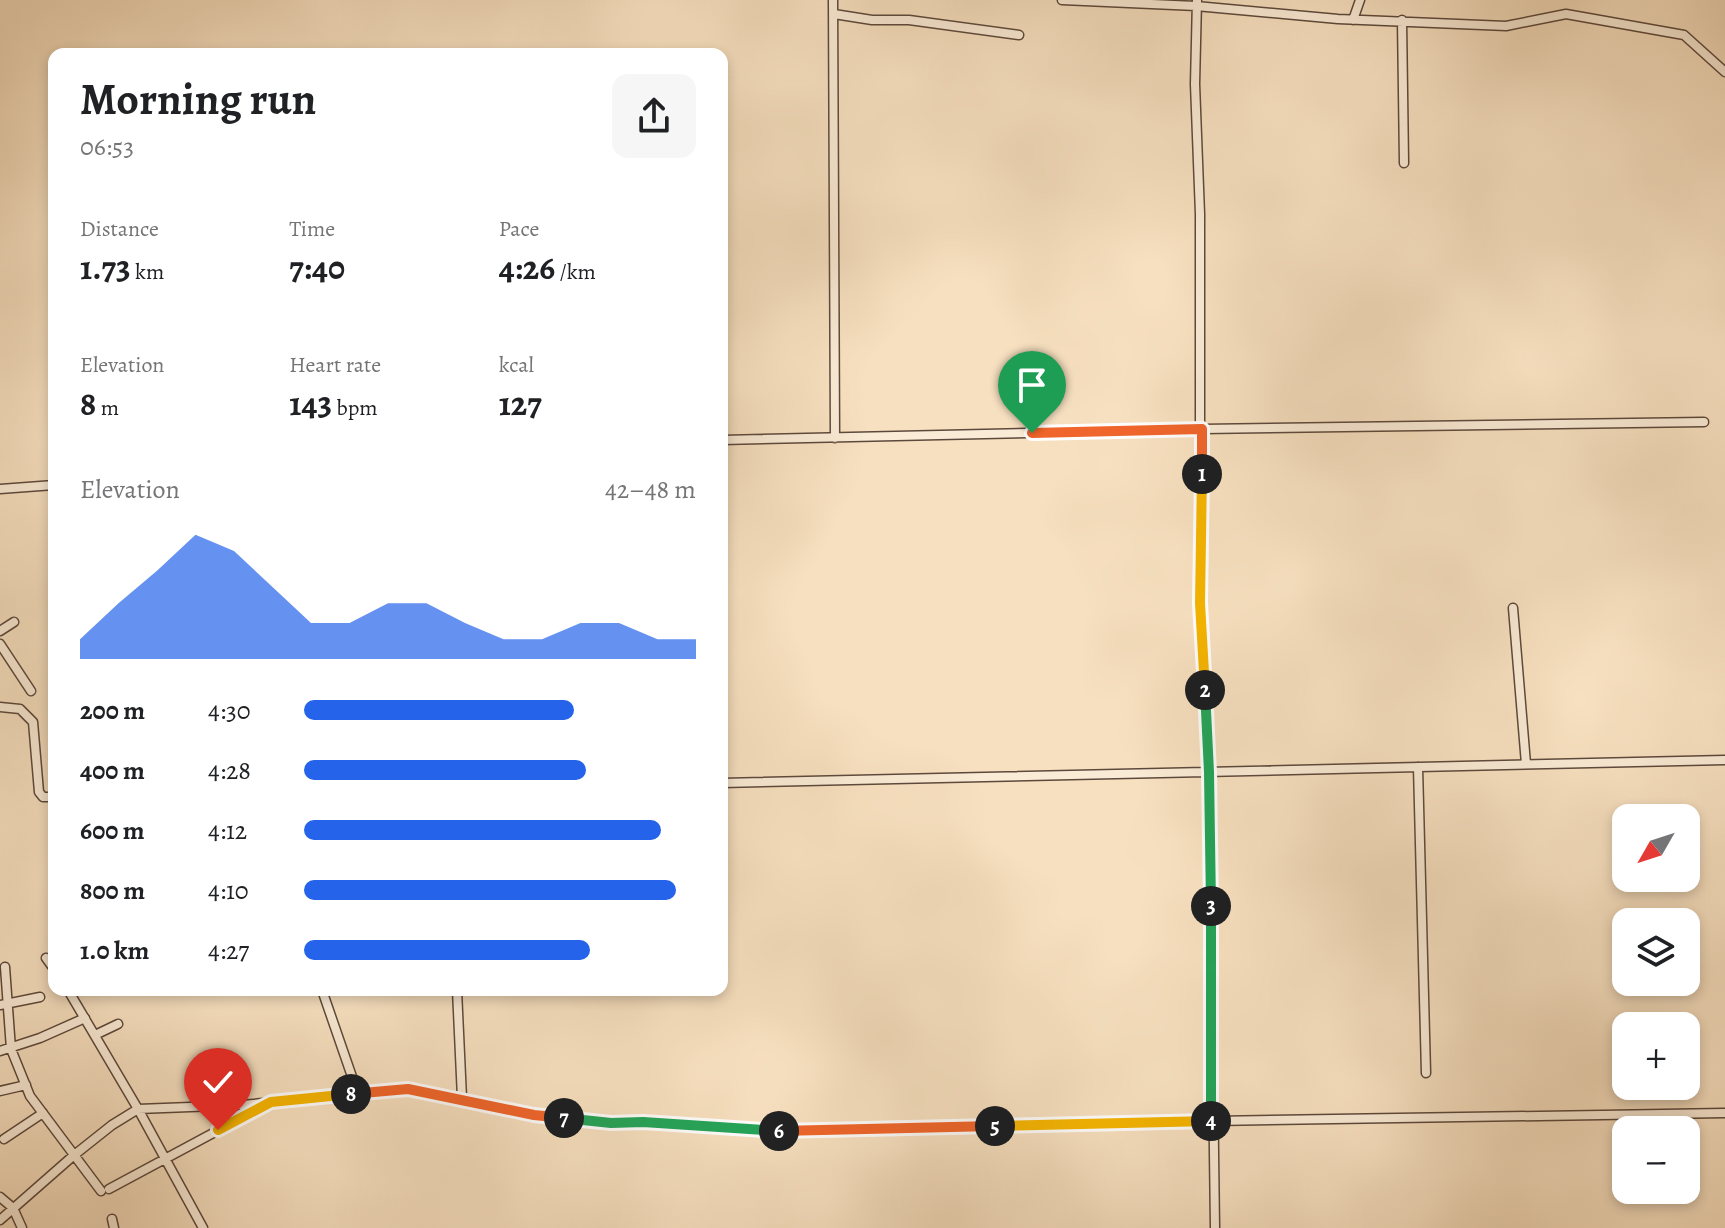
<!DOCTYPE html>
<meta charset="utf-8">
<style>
body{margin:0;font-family:Alegreya,serif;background:#f6f6f6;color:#202124;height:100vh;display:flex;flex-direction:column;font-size:30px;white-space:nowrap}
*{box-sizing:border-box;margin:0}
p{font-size:26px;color:#757577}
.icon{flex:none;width:44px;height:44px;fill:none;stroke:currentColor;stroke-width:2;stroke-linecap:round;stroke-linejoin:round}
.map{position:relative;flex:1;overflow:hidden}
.panel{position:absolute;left:48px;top:48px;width:680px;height:948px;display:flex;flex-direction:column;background:#fff;border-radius:16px;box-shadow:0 4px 12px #0003}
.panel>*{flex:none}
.needle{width:52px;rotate:231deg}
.buttons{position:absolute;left:1612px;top:804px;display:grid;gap:16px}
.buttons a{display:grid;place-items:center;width:88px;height:88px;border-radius:16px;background:#fff;box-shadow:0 4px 12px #0003;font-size:40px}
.pin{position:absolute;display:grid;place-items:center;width:68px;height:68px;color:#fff;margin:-82px -34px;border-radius:50% 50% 50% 0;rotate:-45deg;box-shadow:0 0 8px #0007}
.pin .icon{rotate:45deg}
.km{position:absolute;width:40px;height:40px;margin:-20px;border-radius:50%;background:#222;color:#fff;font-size:22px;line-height:40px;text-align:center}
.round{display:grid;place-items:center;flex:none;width:84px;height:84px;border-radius:16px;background:#f6f6f6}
.overview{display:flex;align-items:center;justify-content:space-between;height:136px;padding:0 32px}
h1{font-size:44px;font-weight:700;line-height:60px}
.stats{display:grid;grid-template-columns:repeat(3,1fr);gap:12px;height:136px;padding:8px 32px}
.stats div{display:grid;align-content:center}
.stats b{font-size:34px;font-weight:700}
.stats small{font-size:22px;font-weight:400}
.stats p{font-size:22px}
.chart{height:224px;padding:16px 32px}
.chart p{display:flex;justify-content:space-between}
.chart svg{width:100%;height:144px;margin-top:8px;fill:#2563eb;opacity:.7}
ul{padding:0 32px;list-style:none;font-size:26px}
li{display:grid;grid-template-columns:128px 96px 1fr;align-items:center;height:60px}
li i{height:20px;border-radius:10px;background:#2563eb}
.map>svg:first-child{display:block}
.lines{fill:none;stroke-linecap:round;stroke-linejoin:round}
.minor-casing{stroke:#5d493c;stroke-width:11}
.minor{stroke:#faebd6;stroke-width:8}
.split-1-casing{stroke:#fff;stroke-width:16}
.split-2-casing{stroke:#fff;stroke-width:16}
.split-3-casing{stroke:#fff;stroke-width:16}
.split-4-casing{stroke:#fff;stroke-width:16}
.split-5-casing{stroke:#fff;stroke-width:16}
.split-6-casing{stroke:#fff;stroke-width:16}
.split-7-casing{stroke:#fff;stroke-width:16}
.split-8-casing{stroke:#fff;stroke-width:16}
.split-9-casing{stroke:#fff;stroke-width:16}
.split-1{stroke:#f0652b;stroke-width:10}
.split-2{stroke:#f5b400;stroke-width:10}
.split-3{stroke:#22a559;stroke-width:10}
.split-4{stroke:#22a559;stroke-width:10}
.split-5{stroke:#f5b400;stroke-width:10}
.split-6{stroke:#f0652b;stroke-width:10}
.split-7{stroke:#22a559;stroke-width:10}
.split-8{stroke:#f0652b;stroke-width:10}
.split-9{stroke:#f5b400;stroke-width:10}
</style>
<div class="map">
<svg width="1725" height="1228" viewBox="0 0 1725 1228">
<rect width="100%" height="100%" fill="#f7e0c0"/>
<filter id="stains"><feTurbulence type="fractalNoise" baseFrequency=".0025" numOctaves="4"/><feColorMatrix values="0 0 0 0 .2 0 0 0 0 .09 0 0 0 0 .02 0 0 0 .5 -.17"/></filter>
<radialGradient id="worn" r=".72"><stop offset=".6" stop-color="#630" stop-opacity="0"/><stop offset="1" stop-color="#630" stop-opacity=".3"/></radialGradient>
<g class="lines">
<defs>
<path id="minor" d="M833 0 835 438
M1062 0 1196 6 1338 19 1506 26 1566 14 1684 35 1725 72
M1197 0 1195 84 1200 214V603L1209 772 1215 1228
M834 14 872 20H909L1019 35
M1353 20 1360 0
M1402 20 1404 163
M722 440 1202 429 1704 422
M0 489 54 485
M1513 608 1526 764
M0 631 14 622
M0 644 31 691
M0 707 20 709 33 722 39 792 43 797H54
M1418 767 1426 1073
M722 783 1725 760
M46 958 54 969
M5 967 11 1049 30 1096 101 1191
M68 990 138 1109 203 1228
M322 990 358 1094
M457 990 462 1098
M0 1005 40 997
M95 1035 118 1024
M0 1051 40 1038 85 1018
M0 1091 26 1085
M4 1139 43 1113
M109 1189 267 1104
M0 1197 13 1208 22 1228
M112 1219 114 1228
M0 1220 73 1156 112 1125 138 1109 242 1105 408 1089 534 1115 611 1123 643 1122 757 1131 1213 1121 1725 1113"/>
</defs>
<use href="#minor" class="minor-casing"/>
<use href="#minor" class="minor"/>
</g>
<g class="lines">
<defs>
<path id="split-1" d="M1032 433 1202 429V474"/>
<path id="split-2" d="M1202 474 1200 603 1205 690"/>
<path id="split-3" d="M1205 690 1209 772 1211 906"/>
<path id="split-4" d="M1211 906V1121"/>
<path id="split-5" d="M995 1126 1211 1121"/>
<path id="split-6" d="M779 1131 995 1126"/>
<path id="split-7" d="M564 1118 611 1123 643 1122 779 1131"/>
<path id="split-8" d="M351 1094 408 1089 534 1115 564 1118"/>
<path id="split-9" d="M218 1130 271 1102 351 1094"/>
</defs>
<use href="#split-1" class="split-1-casing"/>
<use href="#split-2" class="split-2-casing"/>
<use href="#split-3" class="split-3-casing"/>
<use href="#split-4" class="split-4-casing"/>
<use href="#split-5" class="split-5-casing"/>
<use href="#split-6" class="split-6-casing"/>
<use href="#split-7" class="split-7-casing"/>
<use href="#split-8" class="split-8-casing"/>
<use href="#split-9" class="split-9-casing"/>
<use href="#split-1" class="split-1"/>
<use href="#split-2" class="split-2"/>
<use href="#split-3" class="split-3"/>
<use href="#split-4" class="split-4"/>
<use href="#split-5" class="split-5"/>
<use href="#split-6" class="split-6"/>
<use href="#split-7" class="split-7"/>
<use href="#split-8" class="split-8"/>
<use href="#split-9" class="split-9"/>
</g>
<rect width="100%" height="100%" filter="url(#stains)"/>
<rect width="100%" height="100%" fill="url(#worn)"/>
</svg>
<div class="buttons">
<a><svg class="needle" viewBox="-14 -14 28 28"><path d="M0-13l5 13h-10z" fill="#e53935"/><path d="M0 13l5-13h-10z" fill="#757577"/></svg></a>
<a><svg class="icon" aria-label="layers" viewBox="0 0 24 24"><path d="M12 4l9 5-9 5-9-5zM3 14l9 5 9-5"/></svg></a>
<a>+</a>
<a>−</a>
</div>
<div class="pin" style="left:1032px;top:433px;background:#1e9e55"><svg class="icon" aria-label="arrive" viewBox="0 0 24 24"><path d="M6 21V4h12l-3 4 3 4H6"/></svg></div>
<div class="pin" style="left:218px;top:1130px;background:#d93025"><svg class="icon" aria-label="check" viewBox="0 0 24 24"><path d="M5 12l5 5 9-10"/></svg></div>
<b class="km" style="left:1202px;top:474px">1</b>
<b class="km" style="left:1205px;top:690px">2</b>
<b class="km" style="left:1211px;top:906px">3</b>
<b class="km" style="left:1211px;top:1121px">4</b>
<b class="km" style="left:995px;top:1126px">5</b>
<b class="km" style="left:779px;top:1131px">6</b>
<b class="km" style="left:564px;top:1118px">7</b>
<b class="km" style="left:351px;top:1094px">8</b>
<section class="panel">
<div class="overview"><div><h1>Morning run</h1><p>06:53</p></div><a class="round"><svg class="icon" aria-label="share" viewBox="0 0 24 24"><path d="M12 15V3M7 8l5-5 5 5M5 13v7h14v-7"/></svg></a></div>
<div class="stats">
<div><p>Distance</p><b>1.73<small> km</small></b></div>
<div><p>Time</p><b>7:40</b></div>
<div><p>Pace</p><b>4:26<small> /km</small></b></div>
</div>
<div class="stats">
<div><p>Elevation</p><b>8<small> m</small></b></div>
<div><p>Heart rate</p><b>143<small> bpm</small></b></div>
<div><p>kcal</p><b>127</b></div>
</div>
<div class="chart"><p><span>Elevation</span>42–48 m</p>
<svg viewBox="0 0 160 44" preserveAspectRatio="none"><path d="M0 44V38L10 27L20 17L30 6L40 11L50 22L60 33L70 33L80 27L90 27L100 33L110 38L120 38L130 33L140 33L150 38L160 38V44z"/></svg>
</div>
<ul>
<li><b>200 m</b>4:30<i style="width:69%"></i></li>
<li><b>400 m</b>4:28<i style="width:72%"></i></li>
<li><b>600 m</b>4:12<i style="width:91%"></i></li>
<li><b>800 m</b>4:10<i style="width:95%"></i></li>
<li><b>1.0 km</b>4:27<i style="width:73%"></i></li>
</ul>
</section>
</div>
